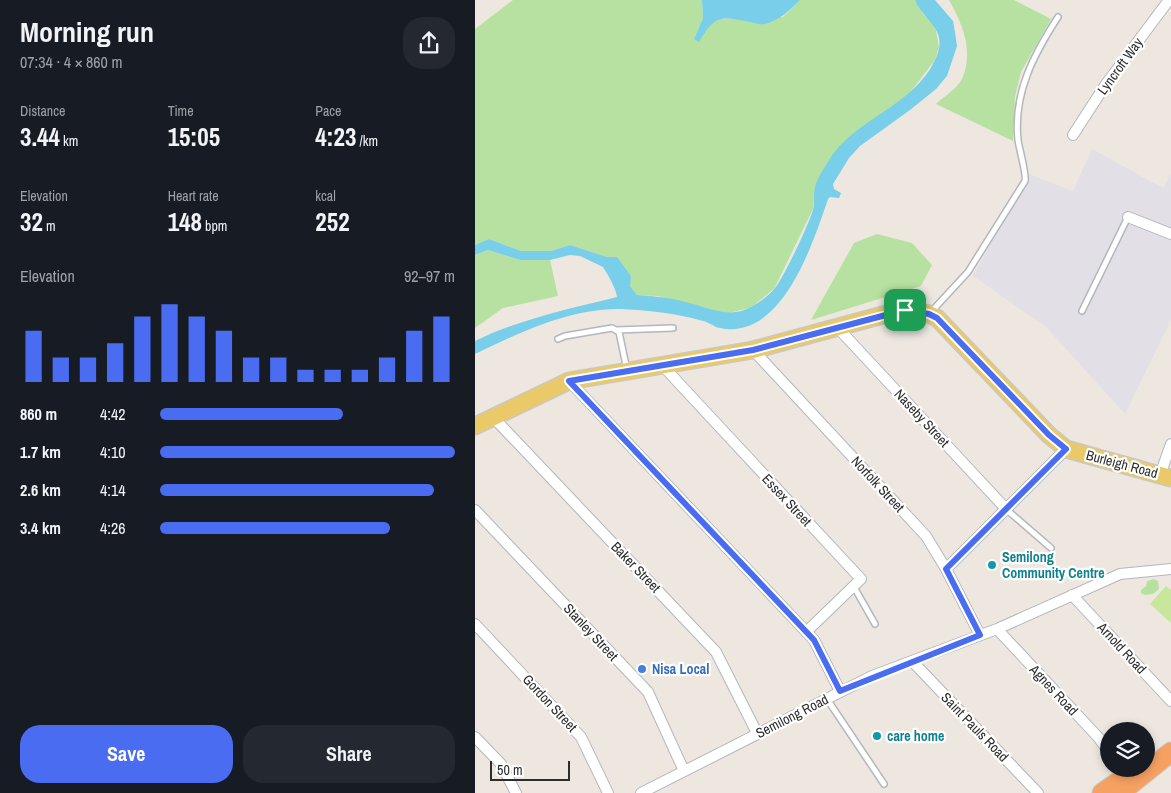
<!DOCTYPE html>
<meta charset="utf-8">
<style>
body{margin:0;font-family:"Archivo Narrow",sans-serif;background:#242831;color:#f1f3f6;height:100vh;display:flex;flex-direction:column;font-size:19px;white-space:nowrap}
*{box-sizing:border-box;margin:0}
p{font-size:16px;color:#9ea1a6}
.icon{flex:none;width:28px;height:28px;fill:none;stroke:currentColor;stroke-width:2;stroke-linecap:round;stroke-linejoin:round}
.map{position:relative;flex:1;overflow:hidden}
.panel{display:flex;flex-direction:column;background:#171b24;width:475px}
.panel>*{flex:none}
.fabs{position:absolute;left:625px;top:722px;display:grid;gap:10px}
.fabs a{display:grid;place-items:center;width:55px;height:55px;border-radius:50%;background:#171b24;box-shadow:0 2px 8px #0003;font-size:25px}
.scale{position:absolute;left:15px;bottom:12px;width:80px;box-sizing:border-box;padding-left:5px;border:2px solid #2d2d2d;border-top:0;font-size:14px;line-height:18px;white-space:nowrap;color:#2d2d2d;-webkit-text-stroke:4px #fff;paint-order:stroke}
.pin{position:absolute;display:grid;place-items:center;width:42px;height:42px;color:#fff;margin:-21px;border-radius:10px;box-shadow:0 2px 8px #0006}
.round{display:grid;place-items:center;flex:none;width:52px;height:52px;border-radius:20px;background:#242831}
.headline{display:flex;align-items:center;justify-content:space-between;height:85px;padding:0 20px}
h1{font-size:28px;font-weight:800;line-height:38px}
.metrics{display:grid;grid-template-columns:repeat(3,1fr);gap:8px;height:85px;padding:5px 20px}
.metrics div{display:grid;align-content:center}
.metrics b{font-size:25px;font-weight:800}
.metrics small{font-size:14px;font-weight:400}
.metrics p{font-size:14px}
.chart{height:140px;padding:10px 20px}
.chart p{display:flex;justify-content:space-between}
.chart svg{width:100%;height:90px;margin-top:5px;stroke:#496cf1;stroke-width:6}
.cta{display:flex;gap:10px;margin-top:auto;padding:10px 20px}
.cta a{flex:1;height:58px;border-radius:20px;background:#496cf1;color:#fff;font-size:20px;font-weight:800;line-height:58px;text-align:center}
.cta a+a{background:#242831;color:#f1f3f6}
ul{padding:0 20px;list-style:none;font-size:16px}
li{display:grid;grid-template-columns:80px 60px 1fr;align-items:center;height:38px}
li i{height:12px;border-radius:6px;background:#496cf1}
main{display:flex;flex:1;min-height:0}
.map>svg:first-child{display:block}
.industrial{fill:#e2e0e6}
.green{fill:#b7e1a0}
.pitch{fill:#c9e79c}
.water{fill:#79cee9}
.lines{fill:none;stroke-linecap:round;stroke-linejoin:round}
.lane-casing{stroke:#b3b6bf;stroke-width:8}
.street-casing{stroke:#b3b6bf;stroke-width:12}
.primary-casing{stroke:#c8c8c8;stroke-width:19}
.highway-casing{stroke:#c8c8c8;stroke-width:21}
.lane{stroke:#fff;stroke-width:5}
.street{stroke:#fff;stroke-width:10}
.primary{stroke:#eac968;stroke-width:16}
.highway{stroke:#f6a062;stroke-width:19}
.route-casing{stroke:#fff;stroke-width:10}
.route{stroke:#496cf1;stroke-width:6}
.culture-dot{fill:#0f9aa8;stroke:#fff;stroke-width:2}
.shop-dot{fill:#3f7fe0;stroke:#fff;stroke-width:2}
.labels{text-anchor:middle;stroke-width:4.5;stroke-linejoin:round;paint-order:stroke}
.street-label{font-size:14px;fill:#2d2d2d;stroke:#fff}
.culture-label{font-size:14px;font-weight:bold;fill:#0d838f;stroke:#fff;text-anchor:start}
.shop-label{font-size:14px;font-weight:bold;fill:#366cbe;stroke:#fff;text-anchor:start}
</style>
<main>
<section class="panel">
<div class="headline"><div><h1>Morning run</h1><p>07:34 · 4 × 860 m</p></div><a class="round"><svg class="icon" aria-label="share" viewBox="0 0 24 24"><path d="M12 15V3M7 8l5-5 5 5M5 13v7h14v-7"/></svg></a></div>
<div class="metrics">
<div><p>Distance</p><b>3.44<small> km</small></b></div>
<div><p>Time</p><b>15:05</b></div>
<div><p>Pace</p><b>4:23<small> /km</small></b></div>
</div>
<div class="metrics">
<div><p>Elevation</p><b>32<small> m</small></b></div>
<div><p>Heart rate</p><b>148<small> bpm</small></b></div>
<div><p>kcal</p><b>252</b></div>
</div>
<div class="chart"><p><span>Elevation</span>92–97 m</p>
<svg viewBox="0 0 160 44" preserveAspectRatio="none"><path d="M5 44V19M15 44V32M25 44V32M35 44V25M45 44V12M55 44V6M65 44V12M75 44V19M85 44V32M95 44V32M105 44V38M115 44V38M125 44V38M135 44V32M145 44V19M155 44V12"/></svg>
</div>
<ul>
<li><b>860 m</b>4:42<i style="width:62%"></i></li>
<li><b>1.7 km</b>4:10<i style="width:100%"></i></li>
<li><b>2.6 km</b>4:14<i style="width:93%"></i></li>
<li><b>3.4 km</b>4:26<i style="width:78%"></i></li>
</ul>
<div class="cta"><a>Save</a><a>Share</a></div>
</section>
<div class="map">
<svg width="696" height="793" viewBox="0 0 696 793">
<rect width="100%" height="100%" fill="#ede7e0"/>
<path class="industrial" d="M617 149 688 188 696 174V320L650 414 571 327 498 276 554 174 598 191Z"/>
<path class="green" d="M38 0H227L228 18 219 39 242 19 308 17 325 0H440L448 14 460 25 464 47 460 60 434 94 414 110 340 186 338 209 299 289 275 308 254 313 243 312 183 296 162 295 155 286 142 257H132L95 245 76 251H46L14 239 0 245V29Z
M474 0H539L576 19 546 72 540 97 538 141 461 104C468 97 483 88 487 79 499 51 488 25 474 0Z
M402 234 437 243 457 265 446 286 336 320 379 243Z
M13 250 45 260H75L83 296 28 308 0 328V255Z
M679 579 683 581 684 589 678 594 670 595 666 593V590L671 586 672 581Z"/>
<path class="pitch" d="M691 586 696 590V623L675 604Z"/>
<path class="water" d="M227 0H325C314 11 305 20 290 24 285 25 279 23 275 22 245 16 240 15 224 42L219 39 228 18Z
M440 0H460L478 21 480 32 482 46 472 76 461 89 435 110 385 146 374 158 358 184 359 189 366 193 364 198 355 197 353 199C338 243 307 341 245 328 239 327 234 322 228 321 201 313 172 310 145 309 95 308 44 333 0 354V341C45 319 94 309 142 297 141 288 133 275 128 267L105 256 95 255 75 260H45L13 250 0 255V245L14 239 46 251H76L95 245 132 257H142L156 276 155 286 162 295C180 296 197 298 214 303 235 308 255 319 276 307 283 303 295 295 300 288 310 275 333 226 338 210 340 203 338 194 340 187 342 179 349 168 354 160 380 118 438 107 460 60 475 29 449 22 440 0Z"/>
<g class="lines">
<defs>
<path id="lane" d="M607 311 653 217
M456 312 493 272 550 181C552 176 544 148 543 140 538 93 559 54 583 17
M141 330 198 328
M83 339 90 336 137 328 144 332 152 370
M532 510 576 548
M379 587 400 624
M352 699 409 784"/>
<path id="street" d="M598 135 631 84 694 0
M653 217 696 234
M362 327 532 510
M278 350 451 536 471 569 505 635
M187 365 386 579 331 632
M94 381 339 640 365 691
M18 417 241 652 282 733
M685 475 696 444
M0 510 173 692 209 771
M471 569 591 449
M597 595 696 701
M0 624 106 737 133 793
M522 629 623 737 634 752
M437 661 563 793
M0 737 26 764 41 793
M166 793 397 676 522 629 645 574 696 569"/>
<path id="primary" d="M0 426 94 381 278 350 430 309 454 314 462 318 574 435 591 449 696 478"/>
<path id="highway" d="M627 793 653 775
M645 793 696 752"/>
</defs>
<use href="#lane" class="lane-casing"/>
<use href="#street" class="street-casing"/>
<use href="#primary" class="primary-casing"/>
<use href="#highway" class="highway-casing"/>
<use href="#lane" class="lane"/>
<use href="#street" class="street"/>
<use href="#primary" class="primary"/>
<use href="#highway" class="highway"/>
</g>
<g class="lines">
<defs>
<path id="route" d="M430 310 454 314 462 318 574 435 591 449 471 569 505 635 365 691 339 640 94 381 278 350Z"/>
</defs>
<use href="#route" class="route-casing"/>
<use href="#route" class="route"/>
</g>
<g class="culture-dot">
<circle cx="517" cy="565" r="5"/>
<circle cx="402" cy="736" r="5"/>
</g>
<circle class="shop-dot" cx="167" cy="669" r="5"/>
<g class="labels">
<g class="street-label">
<text transform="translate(645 66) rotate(-54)" y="5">Lyncroft Way</text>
<text transform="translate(447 418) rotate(47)" y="5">Naseby Street</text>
<text transform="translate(647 464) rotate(15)" y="5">Burleigh Road</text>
<text transform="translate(403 484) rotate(47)" y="5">Norfolk Street</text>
<text transform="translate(312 500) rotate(47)" y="5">Essex Street</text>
<text transform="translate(161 567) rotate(46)" y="5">Baker Street</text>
<text transform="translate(116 632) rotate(47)" y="5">Stanley Street</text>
<text transform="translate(647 648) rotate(47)" y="5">Arnold Road</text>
<text transform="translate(579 690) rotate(47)" y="5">Agnes Road</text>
<text transform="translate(75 703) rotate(47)" y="5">Gordon Street</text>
<text transform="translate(317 716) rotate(-27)" y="5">Semilong Road</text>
<text transform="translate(500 727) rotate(46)" y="5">Saint Pauls Road</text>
</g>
<g class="culture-label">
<text x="527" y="562">Semilong<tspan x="527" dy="16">Community Centre</tspan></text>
<text x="412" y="741">care home</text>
</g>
<g class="shop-label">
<text x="177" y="674">Nisa Local</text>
</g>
</g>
</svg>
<div class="fabs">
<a><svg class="icon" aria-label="layers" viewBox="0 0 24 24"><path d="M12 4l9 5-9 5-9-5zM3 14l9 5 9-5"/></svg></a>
</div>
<div class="scale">50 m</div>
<div class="pin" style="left:430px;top:310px;background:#1e9e55"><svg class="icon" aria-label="arrive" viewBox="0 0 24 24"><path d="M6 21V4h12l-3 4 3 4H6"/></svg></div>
</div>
</main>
